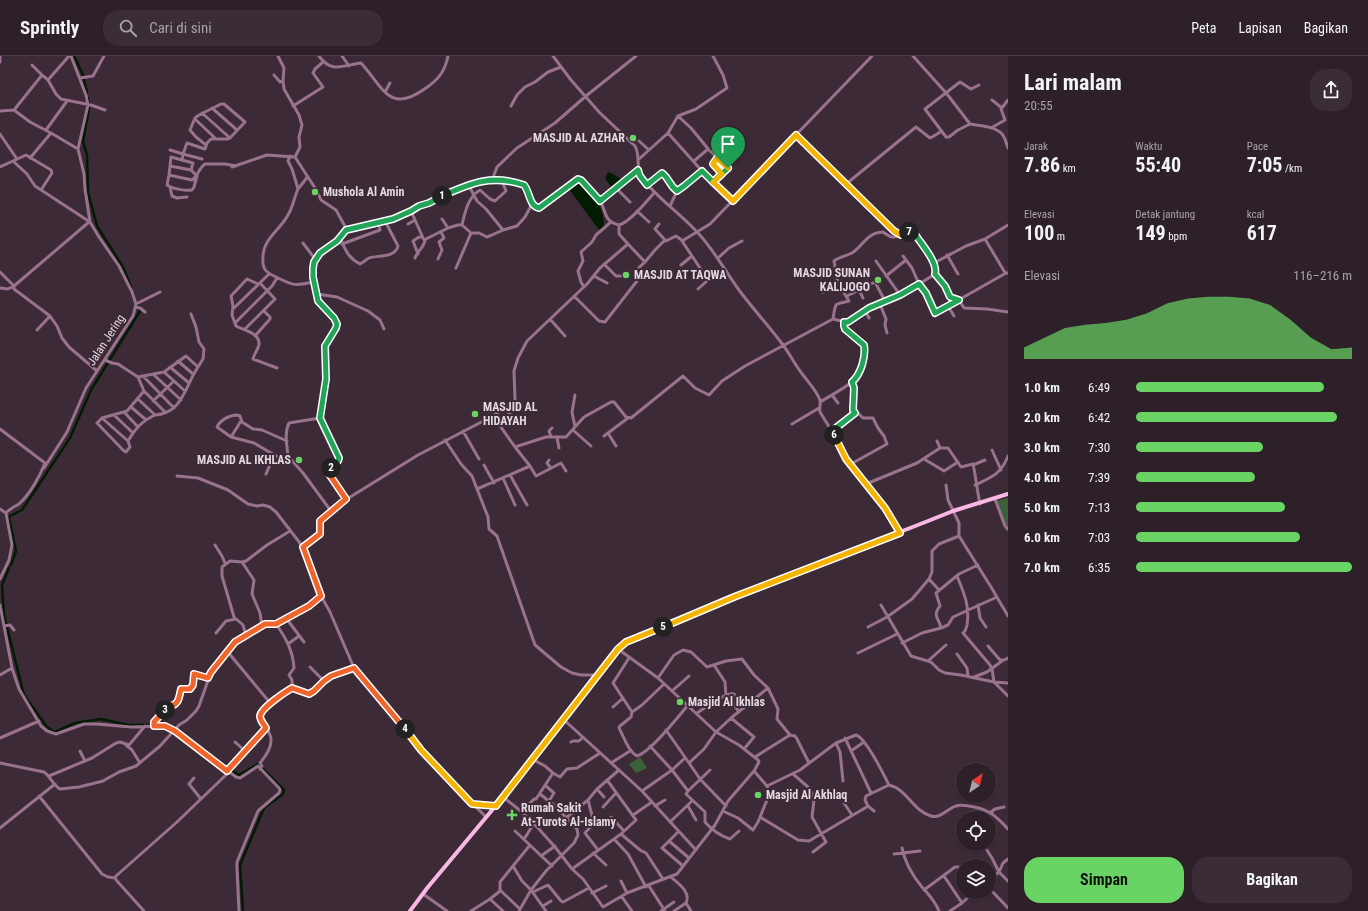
<!DOCTYPE html>
<html lang="id">
<meta charset="utf-8">
<style>
body{margin:0;font-family:"Roboto Condensed",sans-serif;background:#3a2d35;color:#f1f3f6;height:100vh;display:flex;flex-direction:column;font-size:15px;white-space:nowrap}
*{box-sizing:border-box;margin:0}
p{font-size:13px;color:#a7a3a8}
.icon{flex:none;width:22px;height:22px;fill:none;stroke:currentColor;stroke-width:2;stroke-linecap:round;stroke-linejoin:round}
.map{position:relative;flex:1;overflow:hidden}
.sheet{display:flex;flex-direction:column;background:#2e2029;width:360px}
.sheet>*{flex:none}
.needle{width:26px;rotate:35deg}
.fabs{position:absolute;left:956px;top:707px;display:grid;gap:8px}
.fabs a{display:grid;place-items:center;width:40px;height:40px;border-radius:50%;background:#2e2029;box-shadow:0 1px 3px #0004,0 0 0 1px #493e46;font-size:20px}
.pin{position:absolute;display:grid;place-items:center;width:34px;height:34px;color:#fff;margin:-41px -17px;border-radius:50% 50% 50% 0;rotate:-45deg;box-shadow:0 0 4px #0007}
.pin .icon{rotate:45deg}
.km{position:absolute;width:20px;height:20px;margin:-10px;border-radius:50%;background:#222;color:#fff;font-size:11px;line-height:20px;text-align:center}
.round{display:grid;place-items:center;flex:none;width:42px;height:42px;border-radius:16px;background:#3a2d35}
.headline{display:flex;align-items:center;justify-content:space-between;height:68px;padding:0 16px}
h1{font-size:22px;font-weight:700;line-height:30px}
.metrics{display:grid;grid-template-columns:repeat(3,1fr);gap:6px;height:68px;padding:4px 16px}
.metrics div{display:grid;align-content:center}
.metrics b{font-size:20px;font-weight:700}
.metrics small{font-size:11px;font-weight:400}
.metrics p{font-size:11px}
.chart{height:112px;padding:8px 16px}
.chart p{display:flex;justify-content:space-between}
.chart svg{width:100%;height:72px;margin-top:4px;fill:#69d464;opacity:.7}
.action{display:flex;gap:8px;margin-top:auto;padding:8px 16px}
.action a{flex:1;height:46px;border-radius:16px;background:#69d464;color:#111;font-size:16px;font-weight:700;line-height:46px;text-align:center}
.action a+a{background:#3a2d35;color:#f1f3f6}
ul{padding:0 16px;list-style:none;font-size:13px}
li{display:grid;grid-template-columns:64px 48px 1fr;align-items:center;height:30px}
li i{height:10px;border-radius:5px;background:#69d464}
header{display:flex;align-items:center;gap:24px;box-sizing:border-box;height:56px;padding:0 20px;background:#2e2029;border-bottom:1px solid #493e46}
header strong{font-size:19px}
nav{display:flex;gap:22px;margin-inline-start:auto;font-size:14px}
.search{width:280px;height:36px;background:#3a2d35;display:flex;align-items:center;gap:10px;box-sizing:border-box;padding:0 14px;border-radius:16px;color:#a7a3a8;font-size:15px}
main{display:flex;flex:1;min-height:0}
.map>svg:first-child{display:block}
.green{fill:#3b6139}
.water{fill:#011c01}
.lines{fill:none;stroke-linecap:round;stroke-linejoin:round}
.canal{stroke:#011c01;stroke-width:2.5}
.minor{stroke:#99728d;stroke-width:3}
.major{stroke:#f9b7e4;stroke-width:4}
.split-1-casing{stroke:#fff;stroke-width:8}
.split-2-casing{stroke:#fff;stroke-width:8}
.split-3-casing{stroke:#fff;stroke-width:8}
.split-4-casing{stroke:#fff;stroke-width:8}
.split-5-casing{stroke:#fff;stroke-width:8}
.split-6-casing{stroke:#fff;stroke-width:8}
.split-7-casing{stroke:#fff;stroke-width:8}
.split-8-casing{stroke:#fff;stroke-width:8}
.split-1{stroke:#22a559;stroke-width:5}
.split-2{stroke:#22a559;stroke-width:5}
.split-3{stroke:#f0652b;stroke-width:5}
.split-4{stroke:#f0652b;stroke-width:5}
.split-5{stroke:#f5b400;stroke-width:5}
.split-6{stroke:#f5b400;stroke-width:5}
.split-7{stroke:#22a559;stroke-width:5}
.split-8{stroke:#f5b400;stroke-width:5}
.poi-dot{fill:#69d464;stroke:#3d2a37;stroke-width:1.5}
.labels{text-anchor:middle;stroke-width:4;stroke-linejoin:round;paint-order:stroke}
.poi-label{font-size:12px;font-weight:bold;fill:#e4d8e0;stroke:#3d2a37;text-anchor:start}
.street-label{font-size:12px;fill:#e4d8e0;stroke:#3d2a37}
</style>
<header>
<strong>Sprintly</strong>
<div class="search"><svg class="icon" aria-label="search" viewBox="0 0 24 24"><circle cx="10" cy="10" r="6"/><path d="M15 15l6 6"/></svg>Cari di sini</div>
<nav><a>Peta</a><a>Lapisan</a><a>Bagikan</a></nav>
</header>
<main>
<div class="map">
<svg width="1008" height="855" viewBox="0 0 1008 855">
<rect width="100%" height="100%" fill="#3d2a37"/>
<path class="green" d="M1008 442V474L1006 475 996 445Z
M640 701 647 712 636 717 629 708Z"/>
<path class="water" d="M608 116 613 118 621 123 629 118H632L603 141 602 140 611 131 605 122Z
M581 125C594 141 604 149 604 171L599 174 569 133 576 126Z"/>
<g class="lines">
<path class="canal" d="M74 0 83 19 87 37
M88 42 89 52 83 86 87 99 88 136 97 170 123 211 131 231
M11 509 16 495 9 462 10 460 22 454 70 382 91 334 140 255 137 247
M9 512 2 529 4 559 24 639 47 671 55 676 75 667 101 663 129 669H167L178 675 209 699
M213 702 239 719 258 708 284 734 283 738 264 752 240 809 243 855"/>
<path class="minor" d="M278 0 284 12 283 25 284 33 299 59 302 69 299 81 300 91 295 101
M319 0C332 18 343 9 361 7 383 31 389 59 426 32 439 23 445 15 448 0
M342 0 349 10
M553 0 571 24 599 56 635 90C641 100 635 113 642 122 658 143 680 157 698 177 714 194 725 215 739 234 753 253 769 270 783 289 790 298 795 309 803 319 809 327 816 334 820 344 821 348 819 352 820 356L839 387 847 403 885 452 900 477
M913 0 947 38 970 68C980 70 994 70 1001 77 1005 80 1006 87 1008 92
M0 6V0
M32 9 42 19
M274 19 280 26 283 25
M80 22 93 20 104 0
M48 24 69 0
M385 36 390 27
M992 44 1002 52
M293 50 323 31 313 17 315 13 323 6
M511 50 517 39 525 31 535 26 548 16 561 11
M212 52 237 74
M0 55 14 54
M202 57 230 82
M678 60 691 72 709 94 728 112 713 126
M195 63 215 82
M970 68 958 74 949 81H946L925 53 960 26 971 33 979 29
M991 72 1005 64 1001 53 1008 44
M46 74 67 45
M668 77 702 115 733 145
M0 78 17 103
M796 79 896 177 901 179 910 176 913 177 934 207
M639 85 649 94
M78 93 51 77 30 66 14 54 42 19 48 24 56 38 61 43 91 49 105 54
M170 94 183 98 182 104
M290 100 288 105 292 113 298 133
M30 102 51 77
M717 102 713 108 722 118
M202 103 183 98 187 87 205 93 207 87 211 83H227L230 82 245 66 224 48H221L199 59 195 62 190 74 196 81 206 89
M639 103 668 77 678 60 696 53 727 32 723 19 713 0
M13 105 26 99 51 114 52 117 41 134
M694 105 708 93
M170 110 191 114 197 120 194 131 192 134C185 135 173 133 167 129L169 119 192 124C198 120 199 112 205 108H225L236 110
M0 111 13 105 27 118 35 130 90 166
M232 111 267 99 295 101 317 135 321 144 336 154 347 174
M169 119 171 101 193 107 191 114
M307 121C305 125 301 129 298 133 294 142 293 151 288 159 280 174 264 182 263 200 262 213 265 216 276 221 294 230 294 230 314 226
M492 124 497 111 517 92 555 67 586 40 636 0
M468 128 477 145 486 153 503 174
M846 128 916 71 930 82 932 81 942 75
M647 129 662 117C669 122 670 129 677 135L684 130 702 115
M170 131 172 140 177 142 187 141
M616 132 630 146
M600 145 638 113
M670 150 677 135
M411 155 424 184 448 172 458 169H462L471 177H479L487 181 492 179 503 174 517 170 525 161 532 148
M637 155 649 166
M442 163 448 172
M408 168 415 164
M659 168 655 173 666 185 676 180 683 185
M462 169C465 156 468 141 480 134L490 143 495 145 506 135 502 125
M340 182C345 193 348 202 360 208 364 206 365 204 369 202 378 199 395 202 398 190L385 165
M985 183 1004 215 1006 217H1008
M303 187 315 203
M342 188 380 174 378 166
M418 198 413 185 419 181H422
M947 199 958 218
M903 200 912 212 919 228 926 237 935 257 948 250
M415 202C417 195 424 192 425 184
M718 202 729 192 742 185
M438 203 442 194 439 186 444 182 441 176
M876 205 900 239
M645 206 655 194 665 184
M604 208 616 220H621
M681 209 692 200
M456 212 471 177
M0 216 14 230V233L50 260 57 270 62 282 69 291 97 315
M935 218 947 233 950 241 959 244 964 252 987 253 1008 256
M594 220 607 227
M886 220 906 204
M258 228 247 223 231 240 233 250 232 259 236 270C243 274 260 277 259 288 259 292 254 298 253 303L277 312
M584 231 581 226 578 215 583 205 581 196 592 186 596 179 611 166
M0 232 8 233 14 230 89 166
M698 233 708 224 682 185 710 168 872 0
M859 234 863 242
M823 236 838 227
M317 238 337 241 368 255 380 264 384 273
M574 240 599 265 605 266 637 225C635 214 637 213 645 206L628 188
M847 240 875 226 885 245
M136 248 160 236
M880 248 886 263 885 269 887 277
M136 251 140 252 145 256
M233 253 269 218
M865 254 869 262
M191 258 196 271 199 286 204 293 203 303 198 311
M954 260 948 250 1006 217
M550 263 565 280
M833 263C836 245 834 249 849 245L838 227 834 205C839 201 846 200 852 197 864 189 866 177 883 176 890 181 892 183 901 179
M235 267 272 230 277 222
M245 273 275 243 260 227
M37 274 50 260
M255 280 270 263V261L264 255
M105 304 112 307 118 308 138 321 164 316 186 300 198 311C185 330 183 357 155 359L138 343
M178 305 193 318
M170 311 189 327
M164 316 185 335
M153 318 181 344
M143 320 174 352
M144 335 165 356
M832 339 838 347
M153 345 174 325
M820 346C831 339 850 330 857 321 863 313 865 298 864 290L845 273 844 270 845 266
M131 351 145 363
M505 352 513 362
M124 356 138 371
M114 359 133 377
M493 360 515 391 546 381H566L584 361 611 346H614L626 361 631 362 683 320 695 332 709 339 722 325 745 310 833 263 845 266H848L869 252 908 235 935 218 936 213 934 207 966 190 985 183 1008 169
M102 362 97 367 123 394 126 396 130 391 128 385C135 373 142 365 155 359
M792 368 819 352
M575 371 572 356 575 339
M0 373 45 407C40 420 30 438 19 448 14 451 9 453 6 457L12 489 9 504 0 523
M573 374 591 390
M463 375 479 403
M832 375 855 357
M608 377 616 390
M604 380 628 362
M231 381 241 365
M551 381 549 375 552 372
M557 381 559 392
M445 384 461 408 472 420 488 461 489 473 497 480 535 589 561 611 572 617 581 619H597
M128 385 102 362 127 355 144 335 138 321
M287 385 262 374 253 373 242 366 240 360 237 359C230 359 220 364 217 371L231 381 254 387 283 404 288 400C287 389 284 377 289 367L320 362
M937 385 940 392
M992 394 1001 414
M288 400 303 417 331 455
M924 403 944 415 958 406
M549 404 547 407 551 412
M851 408 887 388 884 380 878 372 873 362H863L857 356 855 357 853 354 854 332 852 326
M484 409 494 427
M973 409 985 404
M530 410 536 420 561 407 566 415
M44 412 67 376 86 332 133 260 136 248 132 236 119 210 99 181 90 166 85 133 84 118 78 93 88 49 86 39 71 0
M266 418 274 399
M510 419 527 449
M177 420 198 422 228 434 248 448 257 450 263 449 270 451 276 456 303 491
M503 422 515 449
M866 428 917 407 940 392H948L961 411 973 408C976 421 977 434 980 448
M946 429 948 444 959 467V480L991 531 1008 560
M975 429C992 421 1001 418 1008 400
M477 433 530 410 515 391
M347 443 329 418V415L338 405 339 402 320 362 326 323 325 290 336 272 337 268 334 262 318 245 312 217 313 211 317 201 322 195 337 185 347 174 393 163 411 155 419 150 428 148 468 128 492 124 509 125 524 129C530 136 529 150 539 152L575 125 580 123C587 129 595 138 600 145 607 156 603 165 619 169
M995 443 1005 470 1008 473
M0 453 6 457
M215 489 222 500 225 507
M242 506 254 524 252 538 260 557 262 570
M957 520C964 537 970 550 967 569 966 573 966 575 963 577L990 609 992 613 994 626 1008 640
M929 523 939 534
M0 549 12 612 19 633 41 670 47 675 56 678 84 668H97L131 671 157 670H165L175 675 236 721 240 722 258 710 279 732 280 734 279 737 258 755 237 806V812L239 855
M881 549 911 600 931 606 939 614 945 617 961 619 994 626 1008 627
M978 549 980 562 986 571
M286 562 304 586
M276 568C286 582 293 595 294 612L289 619 292 624V632
M4 570 10 569 14 574
M868 571 887 561 912 543 929 523 932 516V495L939 488 959 480
M941 572 948 569 953 561 997 541
M216 577 226 565 236 563
M246 580 243 569 234 561 222 520V511L230 505 242 506 246 505 267 489 290 475
M902 587 922 577 941 572C939 562 932 560 940 550L936 537 959 518 978 509
M288 588 299 580
M988 590 1000 604H1004L1008 602
M618 593 658 622 716 676 739 689 758 704 759 706 754 715
M227 595 271 648
M858 597 897 578
M957 598 967 612 968 620
M629 602 613 627 632 656 631 661 620 670 619 672C624 681 628 695 637 700 650 697 679 660 688 649
M928 605 946 589
M714 609 725 626 726 640
M310 611 324 625
M0 619 12 612
M974 621 987 616 1002 605
M658 622 674 599 683 594 691 596 707 611 726 605 742 603 754 619 768 632 778 653 777 663 790 679
M672 635 689 620
M727 639 739 656
M613 651 623 642
M632 656 642 649 664 628
M697 657C705 652 725 636 734 638L744 652
M731 662 754 681 744 693
M563 663 642 735 696 794
M154 670V666L170 650 177 647 181 633H190L193 629 194 618 208 622
M666 674 689 707
M0 682 39 665
M845 682 871 737
M235 686 245 695
M571 686 573 685H579L583 681
M836 687 840 696 843 725
M126 689 132 694 140 707
M650 690 672 714 688 735 686 738 705 756V766C711 773 721 780 730 783L739 775
M80 695 85 705
M851 695 864 686
M755 701 790 679 795 680 797 683 809 707
M532 703 545 710 553 717
M0 707 44 716C50 720 53 729 60 733L79 731 103 725 119 716 136 710 160 690 179 669 187 664 196 655 199 650 211 616 235 586 265 568H276L309 550 321 540
M611 707 630 695
M260 713 262 710 260 707C266 700 274 689 270 679 268 672 258 665 261 657 265 649 282 639 290 633L294 632 309 638C316 636 318 630 324 625 332 618 344 615 354 612
M227 715 266 672
M793 718 808 731 812 737 814 744 812 761 826 786 813 796
M49 720 92 702 116 687 120 686 129 689 145 670
M194 722 189 728 201 743
M546 730 554 737 549 745
M597 733 604 741
M642 735 672 714 685 702
M688 735 710 714
M540 738 555 750 577 773 578 779 574 787 546 815 531 834 546 855
M39 740 102 818 108 821 115 822
M503 741 522 756 538 772 555 791 572 813 583 823 603 851 627 837 677 818 715 769 728 745 754 715 767 730 800 714 836 687 856 679C866 682 884 719 889 729 907 733 913 755 931 760 941 763 948 752 956 750 964 747 985 753 992 758 998 762 1003 768 1008 773
M588 744 594 767 585 777 598 794
M844 747 852 759
M472 748 496 750
M655 750 665 744
M688 750 696 764
M726 750 700 723 689 707 704 693 716 676 731 662 768 632
M868 750 874 755
M603 751 616 737
M723 755 738 762 753 774 758 766 769 739 767 730
M522 756 534 743H536L553 717 560 721 567 713 577 712 600 697
M990 757 995 753 1004 751
M633 759 652 746
M486 761 444 719 421 694 354 612 330 556 321 540 303 491 320 477V465L347 443 418 399 493 360 515 344 514 315 518 302 527 285 587 228 600 212 628 188 619 178V169C630 166 646 146 654 137
M611 761 624 775
M760 761 798 784 809 785 865 752 868 750 865 744 866 740 889 729
M566 762 588 744 597 733 619 714
M670 766 692 745
M0 772 55 728
M515 775 552 810
M678 776 662 792 683 810
M621 778 640 794 646 797 663 823
M524 783C528 778 530 773 534 767
M614 783 628 798 646 831
M669 785 689 802
M983 788 992 802 999 816 1008 825
M902 792C905 807 912 819 922 831 929 839 935 845 939 855
M593 797 606 809
M894 798 920 795
M541 800 555 790
M513 810 522 825 531 834 519 855
M572 813 621 778 636 764 607 724
M944 820 962 847
M671 821C679 828 691 836 686 847L691 855
M989 824 999 816 1003 807 1008 803
M621 825 627 837
M649 830 665 855
M989 832 1008 852
M500 834 520 853
M924 834 955 811H959L963 814
M533 836 548 829 561 845 563 846 589 832
M592 837 606 830
M423 838 447 855
M622 841 632 855
M490 843 503 855
M543 850 551 845
M144 855 117 825 115 822 116 820 177 766 229 716
M471 855 490 843 500 835V826L530 789
M661 855 674 846
M674 855 686 847
M950 855 962 847 974 836"/>
<path class="major" d="M410 855 428 831 503 741 618 593 624 588 734 541 928 465 953 455 1008 438"/>
</g>
<g class="lines">
<defs>
<path id="split-1" d="M442 140C471 127 492 118 524 129 530 136 529 150 539 152L578 123 581 124 600 145 638 114 640 120 647 129 662 117C669 122 669 129 677 135L684 130 702 115 713 126 728 112"/>
<path id="split-2" d="M331 412 338 405 339 402 320 362 326 323 325 290 336 272 337 268 334 262 318 245 313 221V212L314 206 320 197 337 185 346 174 393 163 411 155 419 150 429 147 442 140"/>
<path id="split-3" d="M165 654 170 650C179 649 179 641 181 633H190L193 629 194 618 208 622 211 616 235 586 265 568H276L309 550 321 540 303 491 320 478V465L346 443 329 418V414L331 412"/>
<path id="split-4" d="M165 654 154 666V670H165L175 675 227 715 266 672C264 668 260 665 260 660 261 652 285 636 292 632L309 638 314 635 324 625 331 620 354 612 405 673"/>
<path id="split-5" d="M405 673 421 694 472 748 496 750 618 593 626 586 663 571"/>
<path id="split-6" d="M663 571 734 541 900 477 885 452 846 403 834 379"/>
<path id="split-7" d="M834 379 832 375 855 357 853 354 854 332 852 326C861 318 866 301 864 289L845 273 844 270V266H848L869 252 900 239 919 228 926 237 935 257 959 244 950 241 945 230 935 218C938 206 921 188 915 178L911 176H909"/>
<path id="split-8" d="M728 112 717 102 713 108 722 118 713 126 733 145 796 79 894 175 901 179 909 176"/>
</defs>
<use href="#split-1" class="split-1-casing"/>
<use href="#split-2" class="split-2-casing"/>
<use href="#split-3" class="split-3-casing"/>
<use href="#split-4" class="split-4-casing"/>
<use href="#split-5" class="split-5-casing"/>
<use href="#split-6" class="split-6-casing"/>
<use href="#split-7" class="split-7-casing"/>
<use href="#split-8" class="split-8-casing"/>
<use href="#split-1" class="split-1"/>
<use href="#split-2" class="split-2"/>
<use href="#split-3" class="split-3"/>
<use href="#split-4" class="split-4"/>
<use href="#split-5" class="split-5"/>
<use href="#split-6" class="split-6"/>
<use href="#split-7" class="split-7"/>
<use href="#split-8" class="split-8"/>
</g>
<g class="poi-dot">
<circle cx="633" cy="82" r="4"/>
<circle cx="315" cy="136" r="4"/>
<circle cx="626" cy="219" r="4"/>
<circle cx="878" cy="224" r="4"/>
<circle cx="475" cy="358" r="4"/>
<circle cx="299" cy="404" r="4"/>
<circle cx="680" cy="646" r="4"/>
<circle cx="758" cy="739" r="4"/>
<path d="M510 753h4v4h4v4h-4v4h-4v-4h-4v-4h4z"/>
</g>
<g class="labels">
<g class="poi-label">
<text x="625" y="86" text-anchor="end">MASJID AL AZHAR</text>
<text x="323" y="140">Mushola Al Amin</text>
<text x="870" y="221" text-anchor="end">MASJID SUNAN<tspan x="870" dy="14">KALIJOGO</tspan></text>
<text x="634" y="223">MASJID AT TAQWA</text>
<text x="483" y="355">MASJID AL<tspan x="483" dy="14">HIDAYAH</tspan></text>
<text x="291" y="408" text-anchor="end">MASJID AL IKHLAS</text>
<text x="688" y="650">Masjid Al Ikhlas</text>
<text x="766" y="743">Masjid Al Akhlaq</text>
<text x="521" y="756">Rumah Sakit<tspan x="521" dy="14">At-Turots Al-Islamy</tspan></text>
</g>
<g class="street-label">
<text transform="translate(106 284) rotate(-57)" y="4">Jalan Jering</text>
</g>
</g>
</svg>
<div class="fabs">
<a><svg class="needle" viewBox="-14 -14 28 28"><path d="M0-13l5 13h-10z" fill="#e53935"/><path d="M0 13l5-13h-10z" fill="#a7a3a8"/></svg></a>
<a><svg class="icon" aria-label="locate" viewBox="0 0 24 24"><circle cx="12" cy="12" r="6"/><path d="M12 2v4M12 18v4M2 12h4M18 12h4"/></svg></a>
<a><svg class="icon" aria-label="layers" viewBox="0 0 24 24"><path d="M12 4l9 5-9 5-9-5zM3 14l9 5 9-5"/></svg></a>
</div>
<div class="pin" style="left:728px;top:112px;background:#1e9e55"><svg class="icon" aria-label="arrive" viewBox="0 0 24 24"><path d="M6 21V4h12l-3 4 3 4H6"/></svg></div>
<b class="km" style="left:442px;top:140px">1</b>
<b class="km" style="left:331px;top:412px">2</b>
<b class="km" style="left:165px;top:654px">3</b>
<b class="km" style="left:405px;top:673px">4</b>
<b class="km" style="left:663px;top:571px">5</b>
<b class="km" style="left:834px;top:379px">6</b>
<b class="km" style="left:909px;top:176px">7</b>
</div>
<section class="sheet">
<div class="headline"><div><h1>Lari malam</h1><p>20:55</p></div><a class="round"><svg class="icon" aria-label="share" viewBox="0 0 24 24"><path d="M12 15V3M7 8l5-5 5 5M5 13v7h14v-7"/></svg></a></div>
<div class="metrics">
<div><p>Jarak</p><b>7.86<small> km</small></b></div>
<div><p>Waktu</p><b>55:40</b></div>
<div><p>Pace</p><b>7:05<small> /km</small></b></div>
</div>
<div class="metrics">
<div><p>Elevasi</p><b>100<small> m</small></b></div>
<div><p>Detak jantung</p><b>149<small> bpm</small></b></div>
<div><p>kcal</p><b>617</b></div>
</div>
<div class="chart"><p><span>Elevasi</span>116–216 m</p>
<svg viewBox="0 0 160 44" preserveAspectRatio="none"><path d="M0 44V37L10 31L20 25L30 23L40 22L50 20L60 16L70 10L80 7L90 6L100 6L110 7L120 11L130 20L140 31L150 38L160 37V44z"/></svg>
</div>
<ul>
<li><b>1.0 km</b>6:49<i style="width:87%"></i></li>
<li><b>2.0 km</b>6:42<i style="width:93%"></i></li>
<li><b>3.0 km</b>7:30<i style="width:59%"></i></li>
<li><b>4.0 km</b>7:39<i style="width:55%"></i></li>
<li><b>5.0 km</b>7:13<i style="width:69%"></i></li>
<li><b>6.0 km</b>7:03<i style="width:76%"></i></li>
<li><b>7.0 km</b>6:35<i style="width:100%"></i></li>
</ul>
<div class="action"><a>Simpan</a><a>Bagikan</a></div>
</section>
</main>
